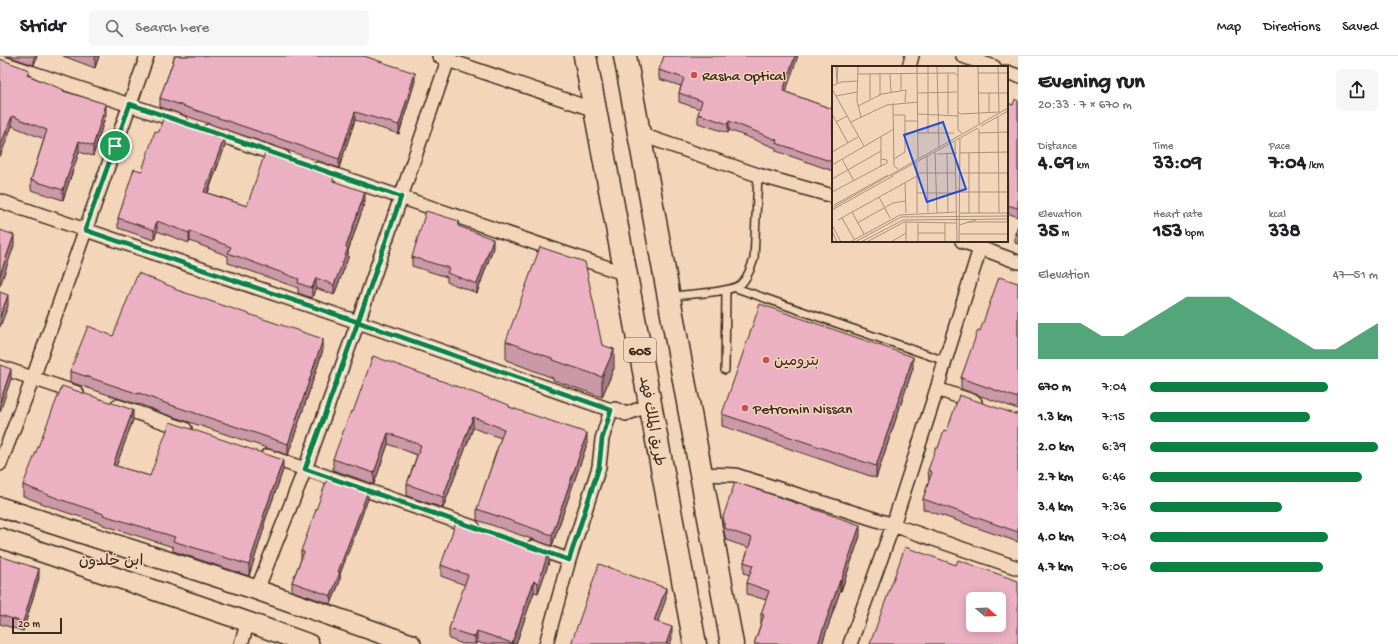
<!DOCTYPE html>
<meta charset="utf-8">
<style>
body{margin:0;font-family:"Gochi Hand","Playpen Sans Arabic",sans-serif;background:#f6f6f6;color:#202124;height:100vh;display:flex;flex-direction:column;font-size:15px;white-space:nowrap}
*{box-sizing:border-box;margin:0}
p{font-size:13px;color:#757577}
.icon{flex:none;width:22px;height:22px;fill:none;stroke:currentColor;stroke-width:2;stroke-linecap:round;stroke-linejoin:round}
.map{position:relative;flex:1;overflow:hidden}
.panel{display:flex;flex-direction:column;background:#fff;width:380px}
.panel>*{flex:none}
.needle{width:26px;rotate:109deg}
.fabs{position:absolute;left:966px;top:536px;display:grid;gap:8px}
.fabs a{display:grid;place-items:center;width:40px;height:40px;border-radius:6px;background:#fff;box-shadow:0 2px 10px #0003;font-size:20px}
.scale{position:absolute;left:12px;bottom:10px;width:50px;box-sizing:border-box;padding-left:4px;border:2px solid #3b2a1e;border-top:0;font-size:11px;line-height:14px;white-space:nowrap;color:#3b2a1e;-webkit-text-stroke:3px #f3d5b9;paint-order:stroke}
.pin{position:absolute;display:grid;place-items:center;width:34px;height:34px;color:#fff;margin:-17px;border:2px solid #fff;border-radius:50%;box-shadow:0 1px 4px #0007}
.round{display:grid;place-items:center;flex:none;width:42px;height:42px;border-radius:6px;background:#f6f6f6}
.overview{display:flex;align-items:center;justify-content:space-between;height:68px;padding:0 20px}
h1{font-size:22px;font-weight:700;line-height:30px}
.metrics{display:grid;grid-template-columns:repeat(3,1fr);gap:6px;height:68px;padding:4px 20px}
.metrics div{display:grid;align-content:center}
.metrics b{font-size:20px;font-weight:700}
.metrics small{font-size:11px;font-weight:400}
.metrics p{font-size:11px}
.chart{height:112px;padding:8px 20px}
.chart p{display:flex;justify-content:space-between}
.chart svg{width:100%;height:72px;margin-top:4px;fill:#0b8043;opacity:.7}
ul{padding:0 20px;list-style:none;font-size:13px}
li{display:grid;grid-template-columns:64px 48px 1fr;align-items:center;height:30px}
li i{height:10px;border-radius:5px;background:#0b8043}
header{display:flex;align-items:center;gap:24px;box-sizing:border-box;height:56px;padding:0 20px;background:#fff;border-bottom:1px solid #e0e0e0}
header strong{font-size:19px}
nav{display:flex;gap:22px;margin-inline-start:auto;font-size:14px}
.search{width:280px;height:36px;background:#f6f6f6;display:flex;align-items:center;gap:10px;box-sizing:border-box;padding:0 14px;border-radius:6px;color:#757577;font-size:15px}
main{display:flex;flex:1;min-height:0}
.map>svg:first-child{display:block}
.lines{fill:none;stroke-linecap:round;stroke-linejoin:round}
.lane-casing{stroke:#3b2a1e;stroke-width:10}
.street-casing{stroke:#3b2a1e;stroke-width:16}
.secondary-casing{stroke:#3b2a1e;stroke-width:22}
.highway-casing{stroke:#3b2a1e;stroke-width:25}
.lane{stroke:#f3d5b9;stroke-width:7}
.street{stroke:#f3d5b9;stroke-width:13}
.secondary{stroke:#f3d5b9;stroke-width:19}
.highway{stroke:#f3d5b9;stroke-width:22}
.wall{fill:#ca98a7;stroke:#3b2a1e}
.shaded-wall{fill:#a47c88;stroke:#3b2a1e}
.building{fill:#ebb1c2;stroke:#3b2a1e;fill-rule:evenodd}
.route-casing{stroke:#fff;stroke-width:8}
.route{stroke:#0b8043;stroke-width:5}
.poi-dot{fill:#d1495b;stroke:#f3d5b9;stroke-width:1.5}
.labels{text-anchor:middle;stroke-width:3;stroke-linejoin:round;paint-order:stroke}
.shield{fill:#f3d5b9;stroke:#725d4c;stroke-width:1}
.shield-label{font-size:14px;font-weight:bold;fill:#3b2a1e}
.poi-label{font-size:15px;fill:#3b2a1e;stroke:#f3d5b9;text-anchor:start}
.street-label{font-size:15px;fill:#3b2a1e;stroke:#f3d5b9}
.neighbourhood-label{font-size:16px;fill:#3b2a1e;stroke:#f3d5b9}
.inset-road{fill:none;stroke:#a9917b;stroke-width:1}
.view{fill:#1d4ed8;fill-opacity:0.15;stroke:#1d4ed8;stroke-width:2}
.inset-edge{fill:none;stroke:#3b2a1e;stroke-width:2}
</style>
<header>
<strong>Stridr</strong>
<div class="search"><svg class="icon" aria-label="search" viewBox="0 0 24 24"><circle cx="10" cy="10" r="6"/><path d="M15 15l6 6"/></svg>Search here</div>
<nav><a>Map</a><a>Directions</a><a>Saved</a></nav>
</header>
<main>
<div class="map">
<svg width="1018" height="588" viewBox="0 0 1018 588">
<rect width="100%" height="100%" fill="#f3d5b9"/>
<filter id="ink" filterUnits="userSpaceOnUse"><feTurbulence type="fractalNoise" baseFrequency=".025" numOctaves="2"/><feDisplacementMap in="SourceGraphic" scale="8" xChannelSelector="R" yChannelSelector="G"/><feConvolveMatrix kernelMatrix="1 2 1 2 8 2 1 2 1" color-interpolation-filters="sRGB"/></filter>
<g filter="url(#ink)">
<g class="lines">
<defs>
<path id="lane" d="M736 232 945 305
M671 240C687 238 731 237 741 228 748 222 751 211 754 203L758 119
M725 314 726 234"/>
<path id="street" d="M439 0 448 4 595 54
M963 0 994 11
M0 6 181 66
M909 11 912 0
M1007 16 1018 20
M209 75 283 101
M639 78 758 119 833 140
M318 113 626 218
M0 145 358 266 611 354 615 353 626 358 650 349
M962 185 1018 206
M0 311 77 337
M937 333 975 346
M117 350 185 373
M267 400 473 471
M0 408 33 322 147 0
M701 418 735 419 893 469 1018 512
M533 491 569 504
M257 534 305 413 358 266 448 4
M241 588 248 566
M546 588 569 504 599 411 602 383 611 354
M850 588 893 469 937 333 945 305 980 192"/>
<path id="secondary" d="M0 451 257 534 411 588
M0 482 248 566 309 588"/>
<path id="highway" d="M585 0 695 588
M625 0 732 588"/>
</defs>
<use href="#lane" class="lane-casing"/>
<use href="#street" class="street-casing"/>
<use href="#secondary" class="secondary-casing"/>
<use href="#highway" class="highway-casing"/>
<use href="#lane" class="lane"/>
<use href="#street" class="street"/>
<use href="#secondary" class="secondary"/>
<use href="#highway" class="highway"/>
</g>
<path class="wall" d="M7 0H37L34 9Z
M63 0H99L95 12Z
M174 0H364L415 25 399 78 355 64 339 112 160 51V42L174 3Z
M0 3 29 19 64 36 106 58 93 100 79 96 63 144 31 134V124L44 83 12 70Z
M659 14 786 36 821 49 833 53V115L776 95V92L729 74 728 77 698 67V58L700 53 679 46V37L681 30 659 23Z
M1018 45V161L1007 157V47L1013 49Z
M159 76 225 90 208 137 247 150 334 125 365 146 348 195V202L334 239 316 232 312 242 298 237V232L228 207V200L190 185 189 187 157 175 154 184 118 172V162L142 115Z
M1018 169V188L1015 187V178Z
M459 171 493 192 477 237 447 226V221L412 210V201Z
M1018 227V353L961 333V322L980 275Z
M175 234 323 294 288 399 162 357 139 348V349L70 326V315L113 280Z
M506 285 602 289 614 312 602 341 553 324V322L506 304Z
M913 312 876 422 722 370V358Z
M509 351 587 388 552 490 477 464V453L501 382 473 372 443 452 407 440V428L417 399 388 388 374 428 333 414V403L353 356Z
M1015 358H1018V486L923 453V443L929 425 928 414 938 392 947 375Z
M133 364 116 410 150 420 283 414 264 468V472L249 520 173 495V491L103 469V468L62 455 23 440V429Z
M368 443 340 518V525L331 548 292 535V526L301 503V495Z
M723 461 860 480 841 535H840L822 588H754L761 567V558L766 544 747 538V527L750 519 744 517V506L749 492 726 484 723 471Z
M0 500 39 522 23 575 0 568Z
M549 506 538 537 534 536 516 588H483L477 586 476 588H463L449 583V573L465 529 441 520V509Z"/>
<path class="shaded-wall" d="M34 0H37L34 9Z
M96 0H99L95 12V2Z
M795 0H798L783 44V35Z
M415 17V25L399 78V69Z
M106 48V58L93 100V90Z
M355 56V64L339 112V103Z
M12 60V70L0 101V91Z
M729 65V74L728 77V68Z
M225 80V90L204 145V136Z
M79 85V96L63 144V134Z
M365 136V146L348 195V202L334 239V229L346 191Z
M157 165V175L154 184V174Z
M190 175V185L189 187V177Z
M14 179V190L0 230V219Z
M493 183V192L477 237V228Z
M316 222V232L312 242V232Z
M8 239V250L0 271V261Z
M323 283V294L288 399V388Z
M614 293V312L602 341V321Z
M913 301V312L876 422V410Z
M11 313V323L0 356V346Z
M133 354V364L113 419V409Z
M473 361V372L443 452V441Z
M388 377V388L374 428V417Z
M587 377V388L552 490V479Z
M283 404V414L264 468V472L249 520V509L263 461Z
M368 435V443L340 518V525L331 548V540L338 516Z
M860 469V480L841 535V525Z
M549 495V506L538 537V527Z
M39 513V522L23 575V566Z
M840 524V535L822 588H818Z
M534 525V536L516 588H512Z
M666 532V543L654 576V565Z
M672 571V583L670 588H666Z
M477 575V586L476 588H475V581Z"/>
<path class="building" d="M175 0H364L415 17 399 69 355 56 339 103 160 42Z
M664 0H795L783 35 821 49 833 53V106L776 87 777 84 729 65 728 68 698 58 702 45 679 37 684 22 659 14Z
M0 3 29 14 27 19 64 34 63 35 106 48 93 90 79 85 63 134 31 124 47 74 12 60 0 91Z
M1015 43 1018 45V152L1007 149V47L1013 49Z
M164 59 225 80 204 136 247 150 266 94 334 117 333 125 365 136 346 191 348 192 334 229 316 222 312 232 298 227 299 223 228 197 231 191 190 175 189 177 157 165 154 174 118 162 134 113 142 115 155 75 159 76Z
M426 155 459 165 458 170 493 183 477 228 447 217 449 212 412 201Z
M1018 169V179L1015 178Z
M0 174 14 179 0 219Z
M540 191 585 206 602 289 614 293 602 321 553 304 554 303 506 285Z
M138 217 175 232 174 233 323 283 288 388 162 346 139 337V338L70 315 88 270 113 280Z
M999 221 1018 227V342L961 322 978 274 980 275Z
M0 236 8 239 0 261Z
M760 248 913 301 876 410 722 358Z
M373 300 494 344V343L509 349V351L587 377 552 479 477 453 504 373 473 361 443 441 407 428 421 389 388 377 374 417 333 403 351 355 353 356Z
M0 309 11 313 0 346Z
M62 330 133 354 113 409 150 420 170 366 283 404 263 461H264L249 509 173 485 175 481 103 459 104 458 62 444 23 429Z
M959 339 1015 358H1018V476L923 443 932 416 928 414 936 392H938L944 374 947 375Z
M328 421 368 435 338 516H340L331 540 292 526 304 496 301 495Z
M735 426 860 469 841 525 840 524 818 588H754L764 559 761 558 769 535 747 527 753 509 744 506 752 482 726 473 723 461Z
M457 463 549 495 538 527 534 525 512 587 477 575 475 581 449 573 468 519 441 509Z
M905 491 956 509 958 504 1018 525V588H870ZM973 543H999V569H973Z
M0 500 39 513 23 566 0 559Z
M599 508 666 532 654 565 672 571 666 588H571Z"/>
</g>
<g class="lines" filter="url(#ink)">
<defs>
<path id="route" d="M115 90 85 174 358 266 305 413 569 504 599 411 602 383 611 354 358 266 401 141 130 48 115 90"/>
</defs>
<use href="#route" class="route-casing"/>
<use href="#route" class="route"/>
</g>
<g class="poi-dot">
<circle cx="694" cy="19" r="4"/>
<circle cx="766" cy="304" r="4"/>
<circle cx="745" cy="352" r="4"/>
</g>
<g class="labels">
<rect class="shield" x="624" y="282" width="32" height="24" rx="3"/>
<g class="shield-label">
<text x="640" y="299">605</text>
</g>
<g class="poi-label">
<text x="702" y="24">Rasha Optical</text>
<text x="774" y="309">بترومين</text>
<text x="753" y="357">Petromin Nissan</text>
</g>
<g class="street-label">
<text transform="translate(653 365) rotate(80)" y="5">طريق الملك فهد</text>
</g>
<g class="neighbourhood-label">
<text x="111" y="509">ابن خلدون</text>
</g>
</g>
<g transform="translate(832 10)">
<rect width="176" height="176" fill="#f3d5b9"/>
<path class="inset-road" d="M4 0 5 17 6 0M26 0 25 35 29 51M85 0 86 92M105 0 107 81M126 0V64L130 67M146 0 147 58M146 7H176M26 8 123 7 126 10M38 8V33M58 8 59 26M69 8V24M0 20 9 16 26 15M0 23 32 80M86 27 125 26M147 27H176M48 29V8M4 30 25 26M61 37 62 100 66 103M26 40 50 28 74 24 73 36M126 45 128 48 167 46 166 0M157 47V27M0 48 16 77M86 48 126 50M116 48V8M61 49H73V86L62 93M166 51 167 147M73 55H86M4 56 15 50M19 56 55 39 86 36M149 60 176 45M85 67H122M96 67V0M147 67 176 66M49 71V100M123 76 125 176M0 86 26 71M103 86 105 147M115 87 116 147M127 87 176 86M105 88 125 87M95 90 96 146M10 93 22 115M0 99 62 63M86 107H124M127 107H176M59 110 146 62M0 113 49 85M73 117 74 147M0 126 55 97V94L49 93M127 126H176M85 127H125M47 131 58 152M2 139 56 109M0 142 176 42M0 144 61 110M20 146 32 168M85 147V96M128 147H176M137 147V87M147 147V63M10 152 22 173M6 154 85 110M135 156H176M25 157 61 137 73 135M0 159 9 176M127 159 144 154M0 165 5 176M86 167H113M127 168H176M18 176 68 149 125 146M23 176 69 151 176 150M29 176 71 154 176 153M35 176 72 156 124 157M59 176 74 167M74 176V156M86 176V157M113 176V156M127 176 128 73"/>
<path class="view" d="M111 56 134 123 95 136 72 69Z"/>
<rect width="176" height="176" class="inset-edge"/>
</g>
</svg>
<div class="fabs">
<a><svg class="needle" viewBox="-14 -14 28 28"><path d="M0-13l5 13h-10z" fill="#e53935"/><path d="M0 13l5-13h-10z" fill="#757577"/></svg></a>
</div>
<div class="scale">20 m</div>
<div class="pin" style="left:115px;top:90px;background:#1e9e55"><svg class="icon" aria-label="arrive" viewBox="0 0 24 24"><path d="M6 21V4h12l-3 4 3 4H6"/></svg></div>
</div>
<section class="panel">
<div class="overview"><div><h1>Evening run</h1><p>20:33 · 7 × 670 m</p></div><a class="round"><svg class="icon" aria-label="share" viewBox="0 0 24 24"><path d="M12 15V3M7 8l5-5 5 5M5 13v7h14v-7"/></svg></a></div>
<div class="metrics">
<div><p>Distance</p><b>4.69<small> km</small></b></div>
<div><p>Time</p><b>33:09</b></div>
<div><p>Pace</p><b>7:04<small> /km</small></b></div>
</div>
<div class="metrics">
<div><p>Elevation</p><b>35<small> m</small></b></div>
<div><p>Heart rate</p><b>153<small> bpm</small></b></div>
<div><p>kcal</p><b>338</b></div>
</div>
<div class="chart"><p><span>Elevation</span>47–51 m</p>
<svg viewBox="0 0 160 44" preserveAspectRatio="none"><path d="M0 44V22L10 22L20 22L30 30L40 30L50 22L60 14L70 6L80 6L90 6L100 14L110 22L120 30L130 38L140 38L150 30L160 22V44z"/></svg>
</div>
<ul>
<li><b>670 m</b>7:04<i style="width:78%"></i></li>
<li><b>1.3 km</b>7:15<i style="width:70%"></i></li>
<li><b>2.0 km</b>6:39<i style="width:100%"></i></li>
<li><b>2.7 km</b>6:46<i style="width:93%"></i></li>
<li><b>3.4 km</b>7:36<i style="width:58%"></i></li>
<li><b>4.0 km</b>7:04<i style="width:78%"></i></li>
<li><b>4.7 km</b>7:06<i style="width:76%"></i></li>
</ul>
</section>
</main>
